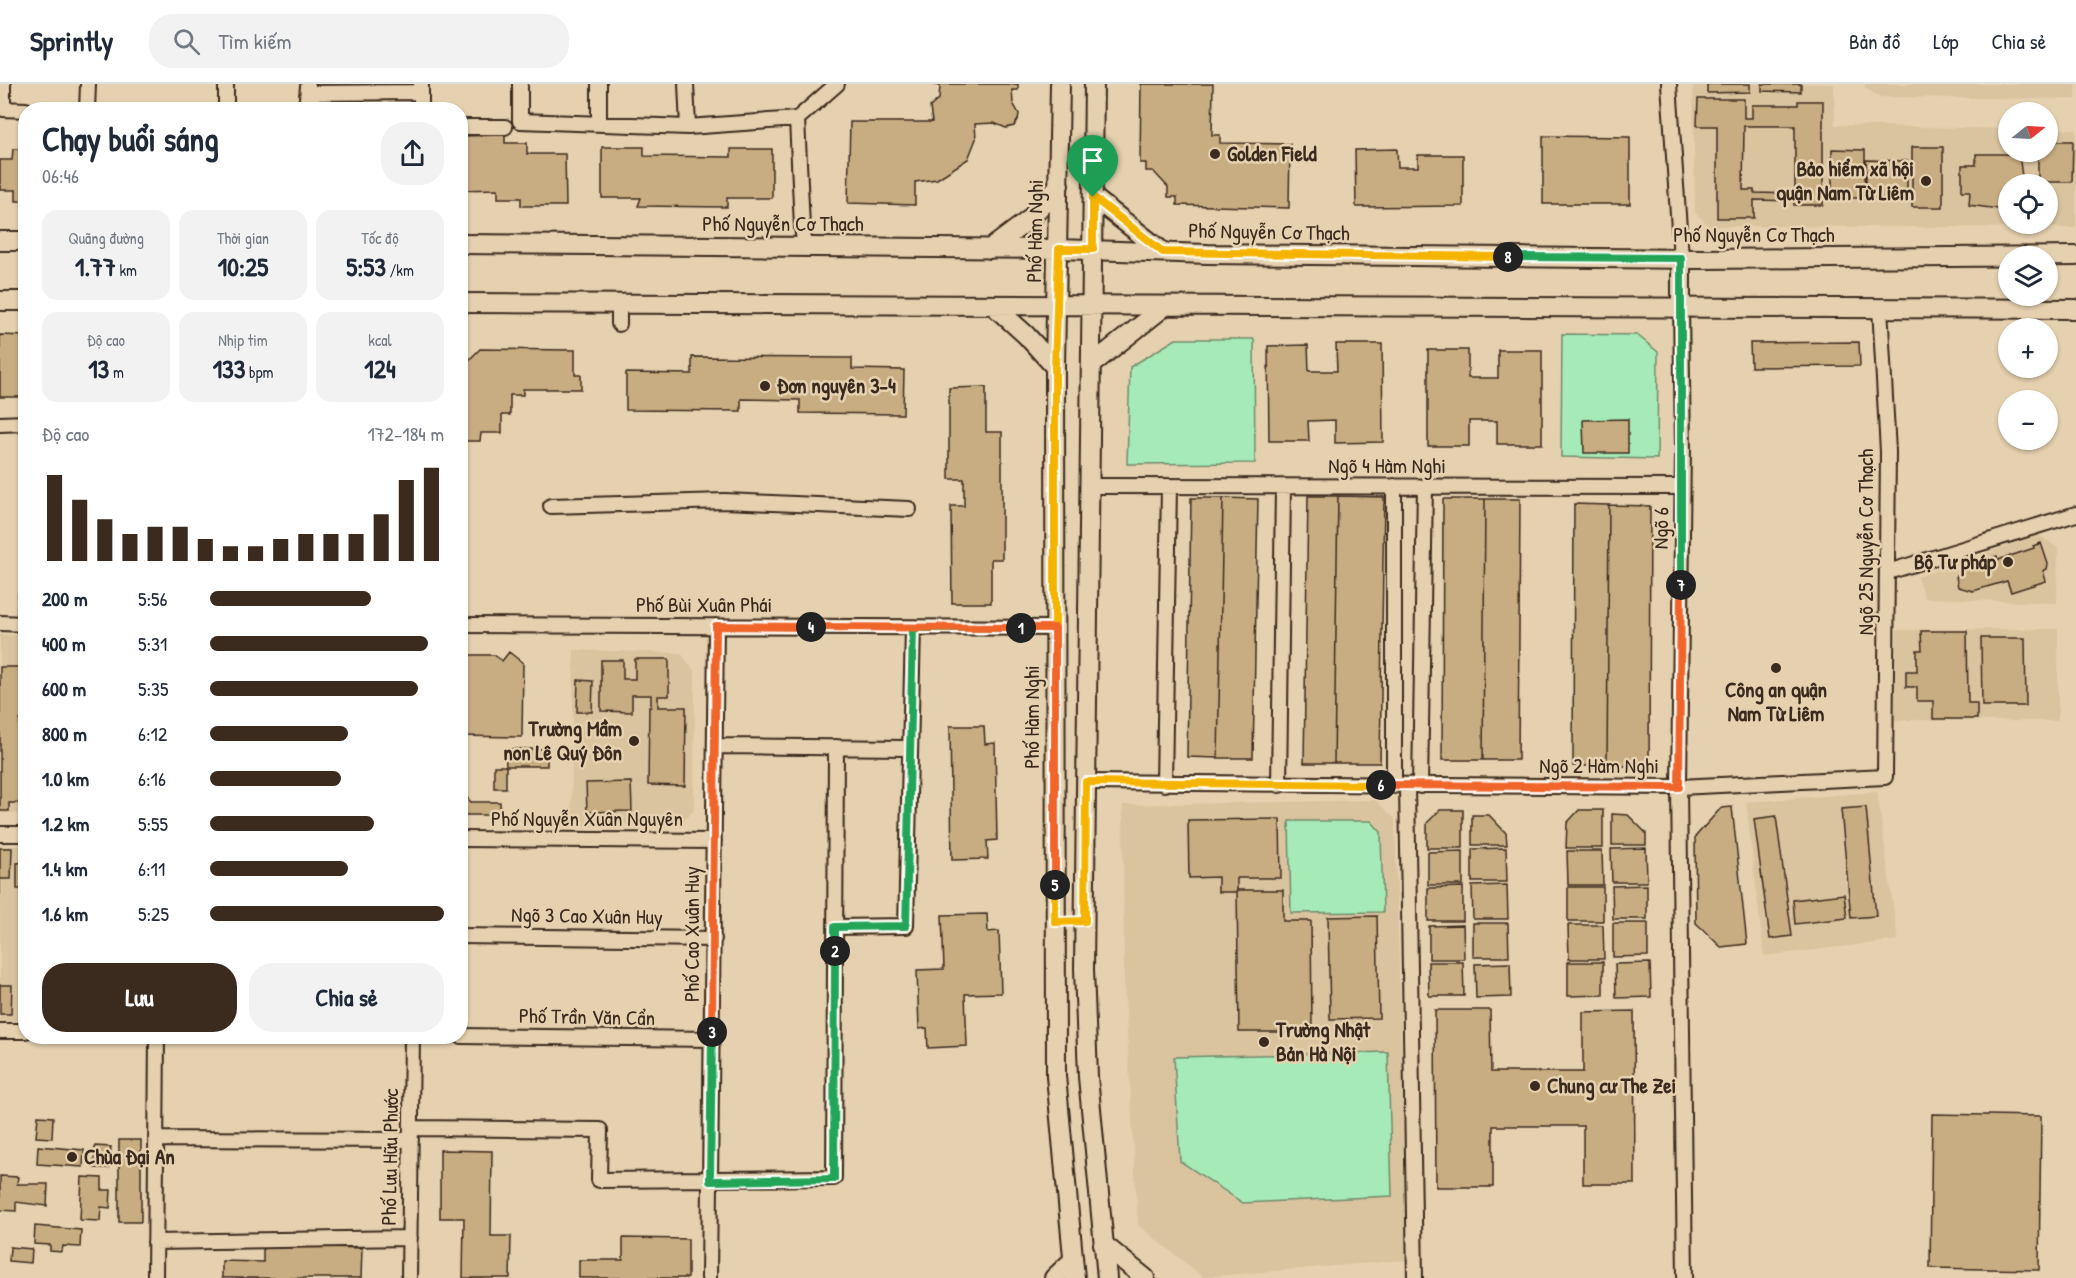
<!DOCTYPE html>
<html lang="vi">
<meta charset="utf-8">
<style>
body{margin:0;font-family:"Patrick Hand",sans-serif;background:#f2f2f3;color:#1f2937;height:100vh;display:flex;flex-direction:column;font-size:22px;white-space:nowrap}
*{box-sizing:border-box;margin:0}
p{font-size:20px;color:#747a83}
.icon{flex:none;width:33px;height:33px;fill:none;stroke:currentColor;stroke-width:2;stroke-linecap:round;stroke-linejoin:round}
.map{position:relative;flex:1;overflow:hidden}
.panel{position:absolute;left:18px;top:18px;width:450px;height:942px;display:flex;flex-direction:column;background:#fff;border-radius:24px;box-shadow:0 2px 4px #0004}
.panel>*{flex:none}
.needle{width:39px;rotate:72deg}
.controls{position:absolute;left:1998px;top:18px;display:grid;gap:12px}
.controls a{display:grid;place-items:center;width:60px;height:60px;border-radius:50%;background:#fff;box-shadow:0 2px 4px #0004;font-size:30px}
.pin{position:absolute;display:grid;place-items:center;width:51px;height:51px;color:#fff;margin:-62px -26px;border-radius:50% 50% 50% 0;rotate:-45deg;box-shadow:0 0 6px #0007}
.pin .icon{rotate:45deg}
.km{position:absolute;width:30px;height:30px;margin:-15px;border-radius:50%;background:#222;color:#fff;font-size:16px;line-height:30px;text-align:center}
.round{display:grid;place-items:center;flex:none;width:63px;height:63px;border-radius:24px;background:#f2f2f3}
.head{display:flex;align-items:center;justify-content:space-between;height:102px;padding:0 24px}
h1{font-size:33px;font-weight:700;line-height:45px}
.stats{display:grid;grid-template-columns:repeat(3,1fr);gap:9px;height:102px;padding:6px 24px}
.stats div{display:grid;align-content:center;border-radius:15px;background:#f2f2f3;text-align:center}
.stats b{font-size:26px;font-weight:700}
.stats small{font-size:16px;font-weight:400}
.stats p{font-size:16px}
.chart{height:168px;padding:12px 24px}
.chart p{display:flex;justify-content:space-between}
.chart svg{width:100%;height:108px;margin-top:6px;stroke:#3b2a1e;stroke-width:6}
.cta{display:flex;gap:12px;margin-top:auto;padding:12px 24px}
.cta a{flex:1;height:69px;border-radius:24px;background:#3b2a1e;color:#fff;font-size:24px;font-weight:700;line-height:69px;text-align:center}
.cta a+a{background:#f2f2f3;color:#1f2937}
ul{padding:0 24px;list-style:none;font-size:20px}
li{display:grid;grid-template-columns:96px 72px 1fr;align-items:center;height:45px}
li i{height:15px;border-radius:8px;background:#3b2a1e}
header{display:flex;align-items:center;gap:36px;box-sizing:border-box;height:84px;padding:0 30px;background:#fff;border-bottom:2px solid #e0e1e3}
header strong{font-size:28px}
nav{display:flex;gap:33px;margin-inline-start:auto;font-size:21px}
.search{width:420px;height:54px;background:#f2f2f3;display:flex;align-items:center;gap:15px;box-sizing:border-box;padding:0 21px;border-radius:24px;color:#747a83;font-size:22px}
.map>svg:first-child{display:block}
.built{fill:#dac39f;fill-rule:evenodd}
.green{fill:#a6ebb7;stroke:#708a6a;stroke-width:1.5}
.building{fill:#c9ad82;stroke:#3b2a1e;stroke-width:1.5;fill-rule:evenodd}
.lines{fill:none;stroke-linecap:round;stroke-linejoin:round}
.street-casing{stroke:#3b2a1e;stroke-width:18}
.secondary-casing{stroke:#3b2a1e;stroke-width:22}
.street{stroke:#e5d1af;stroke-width:14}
.secondary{stroke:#e5d1af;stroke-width:18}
.split-1-casing{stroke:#fff;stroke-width:12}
.split-2-casing{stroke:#fff;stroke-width:12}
.split-3-casing{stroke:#fff;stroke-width:12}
.split-4-casing{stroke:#fff;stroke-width:12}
.split-5-casing{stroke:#fff;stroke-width:12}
.split-6-casing{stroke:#fff;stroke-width:12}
.split-7-casing{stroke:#fff;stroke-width:12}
.split-8-casing{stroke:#fff;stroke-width:12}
.split-9-casing{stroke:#fff;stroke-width:12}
.split-1{stroke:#f5b400;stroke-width:8}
.split-2{stroke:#22a559;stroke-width:8}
.split-3{stroke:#22a559;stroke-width:8}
.split-4{stroke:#f0652b;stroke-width:8}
.split-5{stroke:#f0652b;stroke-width:8}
.split-6{stroke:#f5b400;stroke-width:8}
.split-7{stroke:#f0652b;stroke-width:8}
.split-8{stroke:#22a559;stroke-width:8}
.split-9{stroke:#f5b400;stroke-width:8}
.poi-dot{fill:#3b2a1e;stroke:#e5d1af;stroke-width:2}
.labels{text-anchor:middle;stroke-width:5;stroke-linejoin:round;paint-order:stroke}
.poi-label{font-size:21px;font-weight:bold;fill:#3b2a1e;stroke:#e5d1af;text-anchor:start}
.street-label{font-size:21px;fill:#3b2a1e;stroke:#e5d1af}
</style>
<header>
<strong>Sprintly</strong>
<div class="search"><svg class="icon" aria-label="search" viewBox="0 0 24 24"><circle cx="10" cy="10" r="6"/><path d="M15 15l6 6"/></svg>Tìm kiếm</div>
<nav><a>Bản đồ</a><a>Lớp</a><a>Chia sẻ</a></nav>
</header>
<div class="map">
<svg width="2076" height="1194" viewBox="0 0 2076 1194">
<rect width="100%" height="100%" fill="#e5d1af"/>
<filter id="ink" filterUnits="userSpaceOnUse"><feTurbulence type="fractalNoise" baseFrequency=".0167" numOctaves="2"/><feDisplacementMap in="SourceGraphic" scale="12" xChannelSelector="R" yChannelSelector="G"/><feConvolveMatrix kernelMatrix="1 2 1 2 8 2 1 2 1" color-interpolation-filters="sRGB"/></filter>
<g filter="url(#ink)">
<path class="built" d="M1693 0H1834L1835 41 2008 45V68H2048V46L2076 45V144L1709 142 1695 128ZM2008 100H2048V140H2008Z
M1865 0H2076V15L1879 13 1865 4Z
M2039 451 2058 464 2057 519 1925 514 1917 493Z
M2058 545V637L1894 636 1897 546Z
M0 551H25V730L0 729Z
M574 566 681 569 695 588 694 726 681 740 571 742Z
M1877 708 1898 856 1764 872 1746 718Z
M1375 716 1395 735 1407 1176 1203 1193 1138 1141 1124 896 1123 721Z
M0 762H25V937H0Z"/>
<path class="green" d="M1562 250 1637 251 1658 268 1657 375 1561 373Z
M1176 255H1254L1255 379 1127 380 1130 283Z
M1289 737H1371L1381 748 1383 828 1291 829Z
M1388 968 1392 1112 1243 1119 1180 1077 1174 973Z"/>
<path class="building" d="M931 0H1018V6H1012L1013 19 1019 30 1018 36 1014 42 1006 44 994 39 975 40 976 55 968 75 937 95 915 98V121L848 119 850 38H932L930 23 939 15 940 2Z
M1141 0H1213L1212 51H1220V59L1290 60 1289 124 1177 121V113H1168V103L1153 87H1146V79H1140Z
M1707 0H1750V8L1707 9Z
M1762 0H1801V8L1762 7Z
M1698 15H1744V34H1752V21H1798V17H1823V121H1794V117L1754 116V134H1717V42H1697ZM1744 42H1795V110L1754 109V106H1743Z
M505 51V59H527V70H565L566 122H521V114H498V105L460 106V52Z
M1543 52 1630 53V120H1543Z
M2048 57H2073L2072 98H2038V68H2048Z
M602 63H644V72L731 73V65H772V114H727V123L638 122 641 114H602Z
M1912 63H1943V123H1912Z
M13 65H26V117H16V106H0V76H12Z
M1397 65 1398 83H1418V71H1463V122L1356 123 1355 66Z
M1832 65 1865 66V114H1832Z
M1976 70H2019L2023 100H2008V121H1998V125L1969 121 1970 107H1962V81H1976Z
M1866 76 1907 77V115L1866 114Z
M0 251 26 252V313H0Z
M1859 258 1860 282 1751 283 1750 259Z
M1336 260H1382L1383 358 1335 359V336L1308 337 1309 357H1269L1268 262 1308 261 1309 287H1337Z
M480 265 575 266V291H581V305H523V311H510V331H502V349H481L480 357H461V284Z
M1428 266H1468V294H1498V266H1542V360H1497V337H1469V362H1428Z
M692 273 852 274V285L904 286 903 330 800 329V316L741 315V327L626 326V289L692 290Z
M986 303V348H1002V475H991V519H952L951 422H964V395H949V304Z
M1628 335V369H1584L1583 336Z
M1308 412H1338L1334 679H1304Z
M1338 412 1384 413 1380 679H1334Z
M1191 414H1223L1218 674 1187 673Z
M1223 414 1258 415 1253 674H1218Z
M1443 415H1485L1483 676H1442Z
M1485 415H1520L1518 676H1483Z
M1574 420 1609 421 1607 682H1573Z
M1609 421 1650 422 1649 682H1607Z
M2041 459 2048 480 2047 485 2043 487 2046 497 2011 508 2007 497 1973 507 1958 503 1956 493 1963 486 1962 483 1997 472 1998 476 2034 464 2033 462Z
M1921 547H1967L1968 619H1977V635H1933V617H1917V603H1906V587H1917V566H1922Z
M1981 554H2025L2026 622H1982Z
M509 568 523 579 522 653 460 652V576L465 571H494L502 577Z
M635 575H669V612H658V623H686L685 702 648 701 649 623H651V611H632V628L601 627V576H623V595H635Z
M0 583H26V636H20V691H26V719H9V727H0Z
M578 596 593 597 592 628H577Z
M950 642H984L985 660 995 659 997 756 987 757 988 775 952 776Z
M460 662 461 707 471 718H500V731H463L460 729Z
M505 665H547V682H506Z
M494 682H506V704H494Z
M631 698 632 727 587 728 586 699Z
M1732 723 1747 860 1721 863 1696 839 1695 753 1721 724Z
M1866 723 1876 832 1851 834 1841 725Z
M1440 726H1463V764H1427V739Z
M1579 726H1603V764H1566L1567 739Z
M1612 730 1628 731 1646 749V761H1612Z
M1472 731H1489L1506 749 1507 761H1472Z
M1776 732 1792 852 1770 855 1754 735Z
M1280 735 1281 794H1237V808H1218V793L1189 794 1188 736Z
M0 764H12L11 795H0V811Z
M1506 764 1507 798H1472V765Z
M1646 764 1647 798H1612L1611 765Z
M1463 767V801H1428V768Z
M1567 767H1602L1603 801H1568Z
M26 778V805H17V779Z
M1507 801 1508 835H1473L1472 802Z
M1647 801V835H1613L1612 802Z
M1463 803V837H1428V804Z
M1568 803H1603V837H1568Z
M1237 806H1283V837H1311L1312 948H1239Z
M1844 810 1847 834 1795 840 1793 816Z
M987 830 988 848 999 847 1001 909 965 910 967 962 928 964 927 944 919 945 917 886 944 885 942 831Z
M1377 832 1379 934 1330 935 1328 833Z
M1473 839H1508L1509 873H1473Z
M1613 839H1648V872L1613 873Z
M1463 841 1464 875H1429V842Z
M1568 841H1603L1604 875H1569Z
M1428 878H1463L1464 912H1429Z
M1568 878H1603V911L1568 912Z
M1510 879 1511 913 1476 914 1475 880Z
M1650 879 1651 913 1616 914 1615 880Z
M0 901H12L11 930H0Z
M1435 926H1490L1491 988H1583V928L1634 927 1635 1100H1583V1042H1493V1103H1436Z
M1932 1030 2041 1032 2039 1186 1930 1184Z
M38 1032 53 1033 52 1054 36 1053Z
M119 1056H141V1138H119Z
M38 1062 84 1066 83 1083 37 1080Z
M95 1062 111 1063 109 1084H94Z
M440 1066 492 1067 491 1152H511L510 1194H463L464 1134H440Z
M0 1092 18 1093 17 1100H48L47 1122 16 1118V1127L0 1126Z
M82 1093 102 1094V1106H111L110 1124 101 1123 100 1137 80 1136Z
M35 1142 81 1146 80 1163 63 1162 62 1168 50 1167V1161L34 1160Z
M623 1154 688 1155V1194H579V1176H623Z
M263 1161 362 1164 361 1194H222V1177L263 1178Z
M10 1163 32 1165 31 1179 9 1177Z"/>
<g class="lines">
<defs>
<path id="street" d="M3 0V25L26 26
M520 0V37L688 43 797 35 837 0
M686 0 688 43
M1669 0 1681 174
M308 9 421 8
M87 26 88 0
M226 26V0
M306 26 308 2
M421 26V0
M797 35 802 143 805 163
M599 40V0
M460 43H505
M619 219V240
M1681 222 1683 366 1679 703 1885 693 1888 368 1880 223
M0 340 26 339
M1091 402 1682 403
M551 422 725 417 909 425
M1888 488 2076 430
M0 539 26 540
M25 540 26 512
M460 541 1055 544
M715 662 908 664
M1086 698 1679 703 1685 1194
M1164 700 1169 403
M1279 701 1283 403
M1394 702V402
M1407 702 1415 1194
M1420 702 1425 403
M0 750H26
M460 755 714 757
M835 843 906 842 913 544
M460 852 714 855
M0 947H26
M460 952 712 955
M411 1044 600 1046 599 1096 834 1094 836 663
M156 1055 411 1056
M155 1158 410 1154
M155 1194 157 952
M409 1194 412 952
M709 1194 716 542"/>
<path id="secondary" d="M1060 0 1055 283 1056 992 1075 1194
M1094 0 1084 885 1088 993 1107 1194
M1093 113 1163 168
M0 157H26
M460 160 1059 165 1208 170 1702 175 2076 172
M990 165 1030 135 1059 101
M0 217H26
M460 219 2076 225
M993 221 1026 251 1055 283
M1681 222V174
M1091 281 1164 223
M1103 1160 1145 1194
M1054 1194 1072 1177"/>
</defs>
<use href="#street" class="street-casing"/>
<use href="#secondary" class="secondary-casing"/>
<use href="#street" class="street"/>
<use href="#secondary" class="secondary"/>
</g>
</g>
<g class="lines" filter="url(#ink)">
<defs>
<path id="split-1" d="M1021 544H1055V283L1059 165H1093V113"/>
<path id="split-2" d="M835 867V843L906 842 913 544H1021"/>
<path id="split-3" d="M712 948 710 1097 834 1095 835 867"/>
<path id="split-4" d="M712 948 716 542 811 543"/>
<path id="split-5" d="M811 543 1055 544V801"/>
<path id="split-6" d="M1055 801V838L1085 837 1086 698 1381 701"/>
<path id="split-7" d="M1381 701 1679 703 1681 501"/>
<path id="split-8" d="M1508 173 1681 174V501"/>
<path id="split-9" d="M1093 113 1163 168 1508 173"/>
</defs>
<use href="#split-1" class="split-1-casing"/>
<use href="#split-2" class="split-2-casing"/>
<use href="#split-3" class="split-3-casing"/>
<use href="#split-4" class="split-4-casing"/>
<use href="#split-5" class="split-5-casing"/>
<use href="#split-6" class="split-6-casing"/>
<use href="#split-7" class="split-7-casing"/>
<use href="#split-8" class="split-8-casing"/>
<use href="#split-9" class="split-9-casing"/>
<use href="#split-1" class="split-1"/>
<use href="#split-2" class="split-2"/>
<use href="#split-3" class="split-3"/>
<use href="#split-4" class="split-4"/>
<use href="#split-5" class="split-5"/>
<use href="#split-6" class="split-6"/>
<use href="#split-7" class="split-7"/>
<use href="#split-8" class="split-8"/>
<use href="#split-9" class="split-9"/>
</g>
<g class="poi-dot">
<circle cx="1215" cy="70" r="6"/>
<circle cx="1926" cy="97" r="6"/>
<circle cx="765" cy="302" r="6"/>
<circle cx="2008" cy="478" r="6"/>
<circle cx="1776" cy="584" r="6"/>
<circle cx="634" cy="657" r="6"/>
<circle cx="1264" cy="958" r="6"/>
<circle cx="1535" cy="1002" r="6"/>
<circle cx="72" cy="1073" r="6"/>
</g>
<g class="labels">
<g class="poi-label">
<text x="1227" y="77">Golden Field</text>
<text x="1914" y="92" text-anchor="end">Bảo hiểm xã hội<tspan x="1914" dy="24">quận Nam Từ Liêm</tspan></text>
<text x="777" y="309">Đơn nguyên 3-4</text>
<text x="1996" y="485" text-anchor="end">Bộ Tư pháp</text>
<text x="1776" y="613" text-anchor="middle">Công an quận<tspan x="1776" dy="24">Nam Từ Liêm</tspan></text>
<text x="622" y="652" text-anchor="end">Trường Mầm<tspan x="622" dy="24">non Lê Quý Đôn</tspan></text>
<text x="1276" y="953">Trường Nhật<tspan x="1276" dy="24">Bản Hà Nội</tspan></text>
<text x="1547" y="1009">Chung cư The Zei</text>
<text x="84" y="1080">Chùa Đại An</text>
</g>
<g class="street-label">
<text x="783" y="147">Phố Nguyễn Cơ Thạch</text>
<text transform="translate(1035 147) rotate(-89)" y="7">Phố Hàm Nghi</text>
<text transform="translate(1269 148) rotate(1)" y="7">Phố Nguyễn Cơ Thạch</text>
<text x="1754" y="158">Phố Nguyễn Cơ Thạch</text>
<text x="1387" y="389">Ngõ 4 Hàm Nghi</text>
<text transform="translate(1661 444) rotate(-89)" y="7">Ngõ 6</text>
<text transform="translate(1866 458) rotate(-90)" y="7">Ngõ 25 Nguyễn Cơ Thạch</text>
<text x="704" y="528">Phố Bùi Xuân Phái</text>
<text transform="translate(1032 633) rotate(-90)" y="7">Phố Hàm Nghi</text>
<text x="1599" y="689">Ngõ 2 Hàm Nghi</text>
<text x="587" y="742">Phố Nguyễn Xuân Nguyên</text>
<text transform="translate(587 832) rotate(1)" y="7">Ngõ 3 Cao Xuân Huy</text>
<text transform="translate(692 850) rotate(-90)" y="7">Phố Cao Xuân Huy</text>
<text transform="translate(587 933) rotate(1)" y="7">Phố Trần Văn Cẩn</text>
<text transform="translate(390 1073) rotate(-89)" y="7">Phố Lưu Hữu Phước</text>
</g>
</g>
</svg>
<div class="controls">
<a><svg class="needle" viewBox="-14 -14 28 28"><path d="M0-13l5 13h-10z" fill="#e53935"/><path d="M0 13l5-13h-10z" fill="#747a83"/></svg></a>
<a><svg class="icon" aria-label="locate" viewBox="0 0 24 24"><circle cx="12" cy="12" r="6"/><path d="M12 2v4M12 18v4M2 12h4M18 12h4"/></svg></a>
<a><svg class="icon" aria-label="layers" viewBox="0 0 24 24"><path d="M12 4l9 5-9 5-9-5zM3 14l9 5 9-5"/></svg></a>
<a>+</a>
<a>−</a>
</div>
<div class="pin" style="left:1093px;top:113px;background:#1e9e55"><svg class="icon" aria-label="arrive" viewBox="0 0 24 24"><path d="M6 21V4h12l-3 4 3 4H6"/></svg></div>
<b class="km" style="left:1021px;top:544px">1</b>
<b class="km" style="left:835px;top:867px">2</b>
<b class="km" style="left:712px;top:948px">3</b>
<b class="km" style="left:811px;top:543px">4</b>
<b class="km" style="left:1055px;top:801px">5</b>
<b class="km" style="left:1381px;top:701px">6</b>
<b class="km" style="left:1681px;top:501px">7</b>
<b class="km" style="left:1508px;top:173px">8</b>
<section class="panel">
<div class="head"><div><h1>Chạy buổi sáng</h1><p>06:46</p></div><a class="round"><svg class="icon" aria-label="share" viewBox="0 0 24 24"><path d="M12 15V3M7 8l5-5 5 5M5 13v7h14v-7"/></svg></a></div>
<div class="stats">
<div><p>Quãng đường</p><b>1.77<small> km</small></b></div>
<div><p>Thời gian</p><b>10:25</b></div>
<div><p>Tốc độ</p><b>5:53<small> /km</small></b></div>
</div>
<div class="stats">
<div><p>Độ cao</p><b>13<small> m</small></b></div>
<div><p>Nhịp tim</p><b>133<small> bpm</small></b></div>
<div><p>kcal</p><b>124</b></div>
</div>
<div class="chart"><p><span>Độ cao</span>172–184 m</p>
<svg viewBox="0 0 160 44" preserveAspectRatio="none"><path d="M5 44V9M15 44V19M25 44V27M35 44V33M45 44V30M55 44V30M65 44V35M75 44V38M85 44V38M95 44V35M105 44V33M115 44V33M125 44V33M135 44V25M145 44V11M155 44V6"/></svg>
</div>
<ul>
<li><b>200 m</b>5:56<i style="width:69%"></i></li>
<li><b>400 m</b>5:31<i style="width:93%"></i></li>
<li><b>600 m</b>5:35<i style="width:89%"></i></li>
<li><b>800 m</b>6:12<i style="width:59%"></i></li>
<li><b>1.0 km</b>6:16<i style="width:56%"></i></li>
<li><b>1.2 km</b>5:55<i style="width:70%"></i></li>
<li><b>1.4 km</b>6:11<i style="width:59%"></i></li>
<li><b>1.6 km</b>5:25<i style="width:100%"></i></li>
</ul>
<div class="cta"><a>Lưu</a><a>Chia sẻ</a></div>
</section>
</div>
